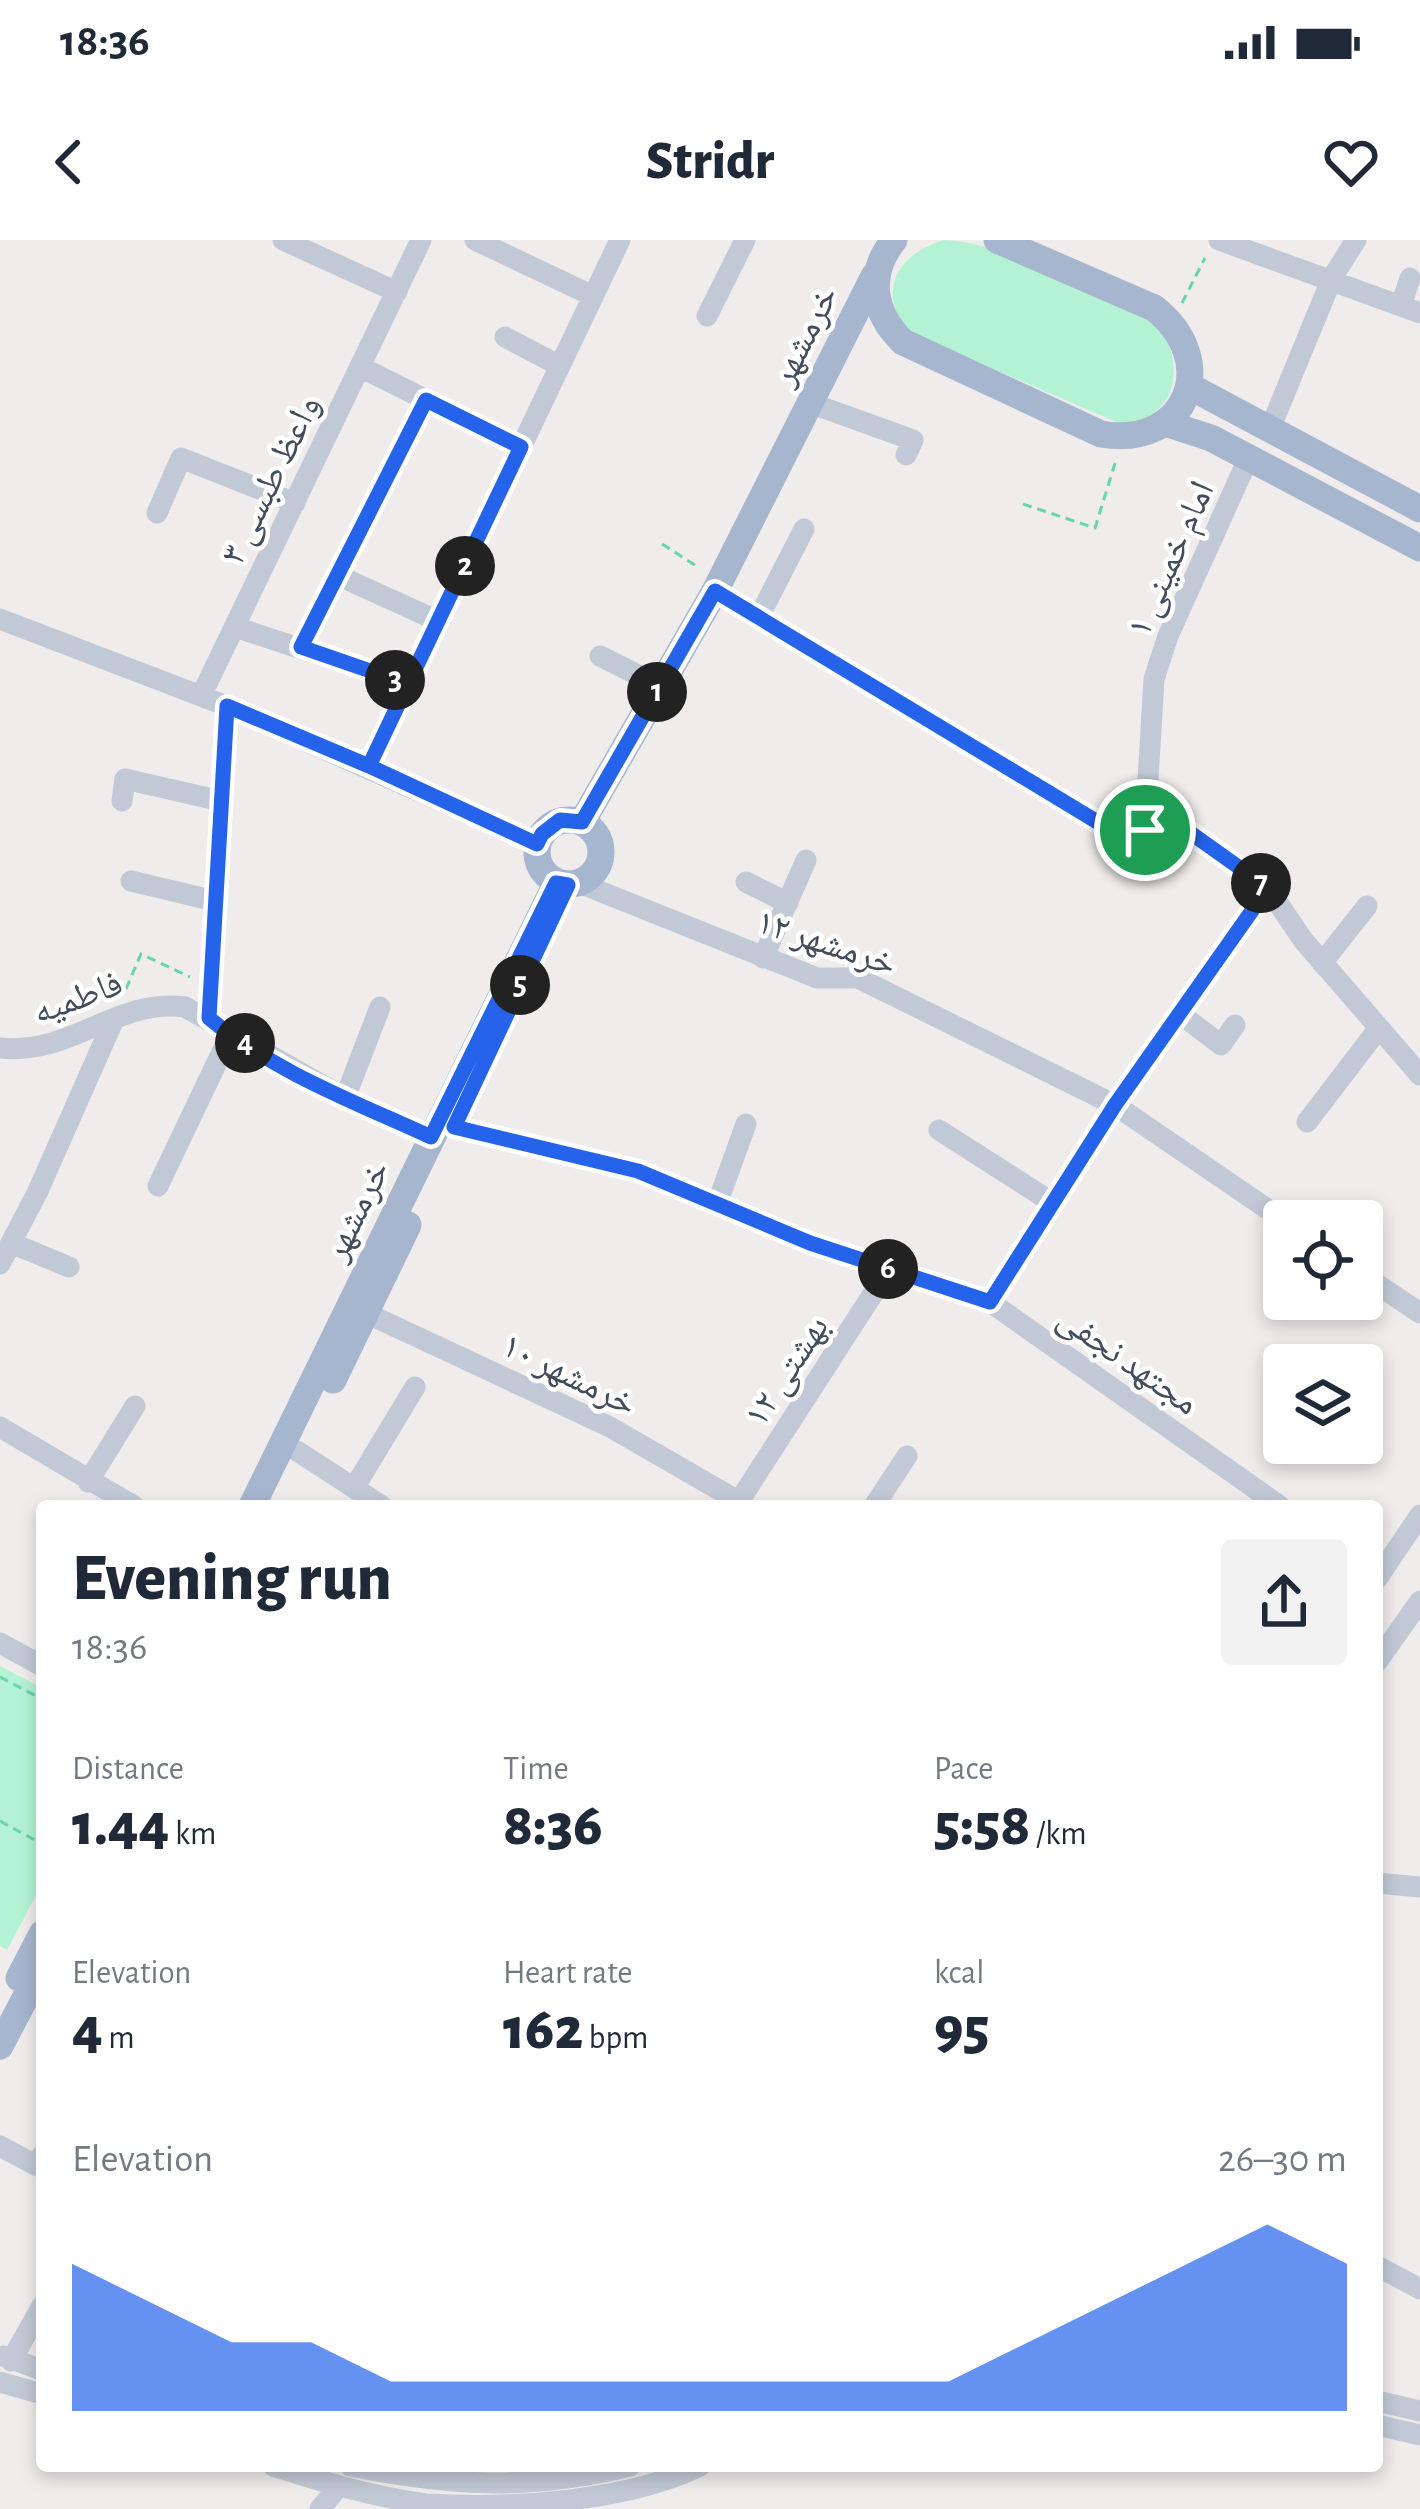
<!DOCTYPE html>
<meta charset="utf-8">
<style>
body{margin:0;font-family:"Alegreya Sans","Noto Naskh Arabic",sans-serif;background:#f2f2f3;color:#1f2937;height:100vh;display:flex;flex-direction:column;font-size:45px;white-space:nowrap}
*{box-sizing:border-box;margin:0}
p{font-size:39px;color:#747a83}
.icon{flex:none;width:66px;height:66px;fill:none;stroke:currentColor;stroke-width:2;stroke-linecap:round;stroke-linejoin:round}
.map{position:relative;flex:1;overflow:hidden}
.side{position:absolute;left:36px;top:1260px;width:1347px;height:972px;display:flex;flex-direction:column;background:#fff;border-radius:12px;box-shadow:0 6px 18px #0003}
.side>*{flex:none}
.fabs{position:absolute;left:1263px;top:960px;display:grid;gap:24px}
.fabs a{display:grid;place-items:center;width:120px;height:120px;border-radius:12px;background:#fff;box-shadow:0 6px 18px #0003;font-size:60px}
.pin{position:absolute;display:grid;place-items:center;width:102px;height:102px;color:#fff;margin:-51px;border:6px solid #fff;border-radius:50%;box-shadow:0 3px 12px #0007}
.km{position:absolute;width:60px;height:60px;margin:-30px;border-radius:50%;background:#222;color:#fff;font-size:33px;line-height:60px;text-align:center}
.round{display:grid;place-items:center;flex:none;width:126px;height:126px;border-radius:12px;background:#f2f2f3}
.headline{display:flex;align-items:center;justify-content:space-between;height:204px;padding:0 36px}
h1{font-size:66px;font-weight:800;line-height:90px}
.metrics{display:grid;grid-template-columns:repeat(3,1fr);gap:18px;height:204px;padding:12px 36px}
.metrics div{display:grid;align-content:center}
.metrics b{font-size:60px;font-weight:800}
.metrics small{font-size:33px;font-weight:400}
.metrics p{font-size:33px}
.chart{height:336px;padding:24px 36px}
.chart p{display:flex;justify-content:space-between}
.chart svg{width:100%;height:216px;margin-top:12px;fill:#2563eb;opacity:.7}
.status{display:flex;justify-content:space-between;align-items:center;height:84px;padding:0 60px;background:#fff;direction:ltr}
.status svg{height:33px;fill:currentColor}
header{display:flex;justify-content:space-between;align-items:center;height:156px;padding:0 36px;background:#fff;font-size:54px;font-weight:800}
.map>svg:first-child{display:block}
.green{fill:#b3f3d4}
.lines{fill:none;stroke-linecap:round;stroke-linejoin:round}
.path{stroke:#67d5ac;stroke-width:3;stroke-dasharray:9 6;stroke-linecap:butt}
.minor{stroke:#c0c9d5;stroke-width:21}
.major{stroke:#a7b6cf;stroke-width:27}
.route-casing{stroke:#fff;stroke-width:24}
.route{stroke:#2563eb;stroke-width:15}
.labels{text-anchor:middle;stroke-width:9;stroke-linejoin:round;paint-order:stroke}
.street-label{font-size:36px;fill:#424c5b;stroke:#fff}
</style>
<div class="status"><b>18:36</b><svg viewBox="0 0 49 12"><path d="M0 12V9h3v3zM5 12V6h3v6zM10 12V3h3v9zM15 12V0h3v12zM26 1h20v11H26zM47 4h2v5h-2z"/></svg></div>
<header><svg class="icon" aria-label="back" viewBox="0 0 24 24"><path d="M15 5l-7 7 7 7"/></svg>Stridr<svg class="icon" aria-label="heart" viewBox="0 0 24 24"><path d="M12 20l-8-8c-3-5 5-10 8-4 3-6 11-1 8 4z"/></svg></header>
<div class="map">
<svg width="1420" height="2269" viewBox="0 0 1420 2269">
<rect width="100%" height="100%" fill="#efeceb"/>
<path class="green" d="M944 0C998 2 1052 37 1101 58 1116 65 1139 71 1152 81 1171 96 1178 127 1171 149 1164 171 1143 183 1121 184L906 91C877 49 898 14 944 0Z
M0 1426 42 1448V1644L7 1710 0 1706Z"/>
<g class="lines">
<path class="path" d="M1182 63 1205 18
M1023 264 1095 288 1117 217
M662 304 698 327
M126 749 141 714 190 737
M0 1437 42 1459
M0 1581 42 1604"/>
<path class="minor" d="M283 0 397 52
M475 0 593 56
M1219 0 1420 73
M1401 66 1410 38
M707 76 745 0
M505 97 560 126
M360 127 521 207
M810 163 913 200 906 215
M1270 189 1332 38 1356 0
M157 273 181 218 295 263
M337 335 438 381
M715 351 1114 591 1178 584 1268 648 1303 700 1420 835
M759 377 804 289
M0 379 227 466 537 604
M235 387 408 444
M301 407 426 160
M600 416 660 446
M201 456 421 0
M369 526 620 0
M122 561 125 539 221 561
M1145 590 1154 439 1168 396 1249 217
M131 641 215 661
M746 642 788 663
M579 643 817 738H858L1115 865 1285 981
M763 718 806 620
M1322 723 1367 666
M1179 773 1221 805 1235 785
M209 778 227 466
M0 808C71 816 116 758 185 767L345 858 431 897
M345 858 380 767
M1307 882 1379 788
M454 887 638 931 810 1003 990 1062 1280 1266
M939 890 1053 963
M158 946 230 795
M717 964 746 884
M11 1003 69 1027
M0 1024 38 951 114 779
M1362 1034 1420 1073
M990 1062 1115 865 1268 648
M366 1073 610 1187 740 1262
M0 1187 134 1266
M297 1211 382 1266
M88 1242 135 1166
M354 1248 415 1147
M736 1266 889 1029
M874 1266 907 1216
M1377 1339 1420 1275
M0 1403 42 1426
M1377 1422 1420 1361
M1377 1643 1420 1647
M0 1906 37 1926 42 1915
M1377 2026 1420 2049
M3 2116 42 2130
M11 2121 42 2066
M0 2142 42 2154
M1377 2161 1420 2171
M1377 2185 1420 2195
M273 2226C323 2242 374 2257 426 2264 509 2269 626 2262 700 2226
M350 2226C451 2246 528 2251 630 2226
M320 2269 339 2246"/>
<path class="major" d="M894 0C866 35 873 73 903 102L1101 194C1187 209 1222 121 1154 68L997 0
M1189 146 1420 269
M1165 183 1211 198 1420 308
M537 612a32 32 0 1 1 64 0a32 32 0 1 1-64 0Z
M582 582 715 351 874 36
M333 1140 408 985
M252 1266 557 642
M19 1738 42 1694
M0 1806 42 1726"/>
</g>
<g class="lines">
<defs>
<path id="route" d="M1145 590 1114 592 715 351 582 582 560 580 542 594 537 604 369 526 521 207 426 160 301 407 408 444 369 526 227 466 209 778C272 831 357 863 431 897L556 643 568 645 454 887 638 931 810 1003 990 1062 1115 865 1268 648 1178 584 1145 590"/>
</defs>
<use href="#route" class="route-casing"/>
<use href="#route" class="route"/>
</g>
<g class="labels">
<g class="street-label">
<text transform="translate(803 95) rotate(-63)" y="13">خرمشهر</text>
<text transform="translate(269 239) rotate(-64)" y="13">واعظ طبسی ۳</text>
<text transform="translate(1169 318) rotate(-66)" y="13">امام خمینی ۱</text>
<text transform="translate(827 701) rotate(18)" y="13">خرمشهر ۱۲</text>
<text transform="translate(77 756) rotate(-20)" y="13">فاطمیه</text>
<text transform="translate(355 970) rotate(-64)" y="13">خرمشهر</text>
<text transform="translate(1129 1119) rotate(35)" y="13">مجتهد نجفی</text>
<text transform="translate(785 1130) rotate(-57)" y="13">بهشتی ۱۲</text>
<text transform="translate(570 1133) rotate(26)" y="13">خرمشهر ۱۰</text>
</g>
</g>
</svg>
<div class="fabs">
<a><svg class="icon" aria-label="locate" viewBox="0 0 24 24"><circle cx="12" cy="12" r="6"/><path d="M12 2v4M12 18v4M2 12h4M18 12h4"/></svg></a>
<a><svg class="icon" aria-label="layers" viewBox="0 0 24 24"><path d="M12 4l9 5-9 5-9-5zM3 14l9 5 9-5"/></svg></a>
</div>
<div class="pin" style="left:1145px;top:590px;background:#1e9e55"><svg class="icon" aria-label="arrive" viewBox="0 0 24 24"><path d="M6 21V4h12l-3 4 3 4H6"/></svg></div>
<b class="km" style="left:657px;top:452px">1</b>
<b class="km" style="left:465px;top:326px">2</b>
<b class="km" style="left:395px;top:440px">3</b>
<b class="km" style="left:245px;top:803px">4</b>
<b class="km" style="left:520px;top:745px">5</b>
<b class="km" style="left:888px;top:1029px">6</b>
<b class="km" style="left:1261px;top:643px">7</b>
<section class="side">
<div class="headline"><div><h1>Evening run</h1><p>18:36</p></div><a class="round"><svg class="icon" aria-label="share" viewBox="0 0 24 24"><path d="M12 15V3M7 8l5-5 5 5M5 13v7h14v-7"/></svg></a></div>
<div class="metrics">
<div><p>Distance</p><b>1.44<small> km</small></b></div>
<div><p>Time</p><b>8:36</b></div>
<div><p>Pace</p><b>5:58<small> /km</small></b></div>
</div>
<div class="metrics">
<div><p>Elevation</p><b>4<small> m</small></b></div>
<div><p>Heart rate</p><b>162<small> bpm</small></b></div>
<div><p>kcal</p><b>95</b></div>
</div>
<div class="chart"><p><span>Elevation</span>26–30 m</p>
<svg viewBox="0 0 160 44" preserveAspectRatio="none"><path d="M0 44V14L10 22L20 30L30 30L40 38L50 38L60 38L70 38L80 38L90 38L100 38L110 38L120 30L130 22L140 14L150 6L160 14V44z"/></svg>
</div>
</section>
</div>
